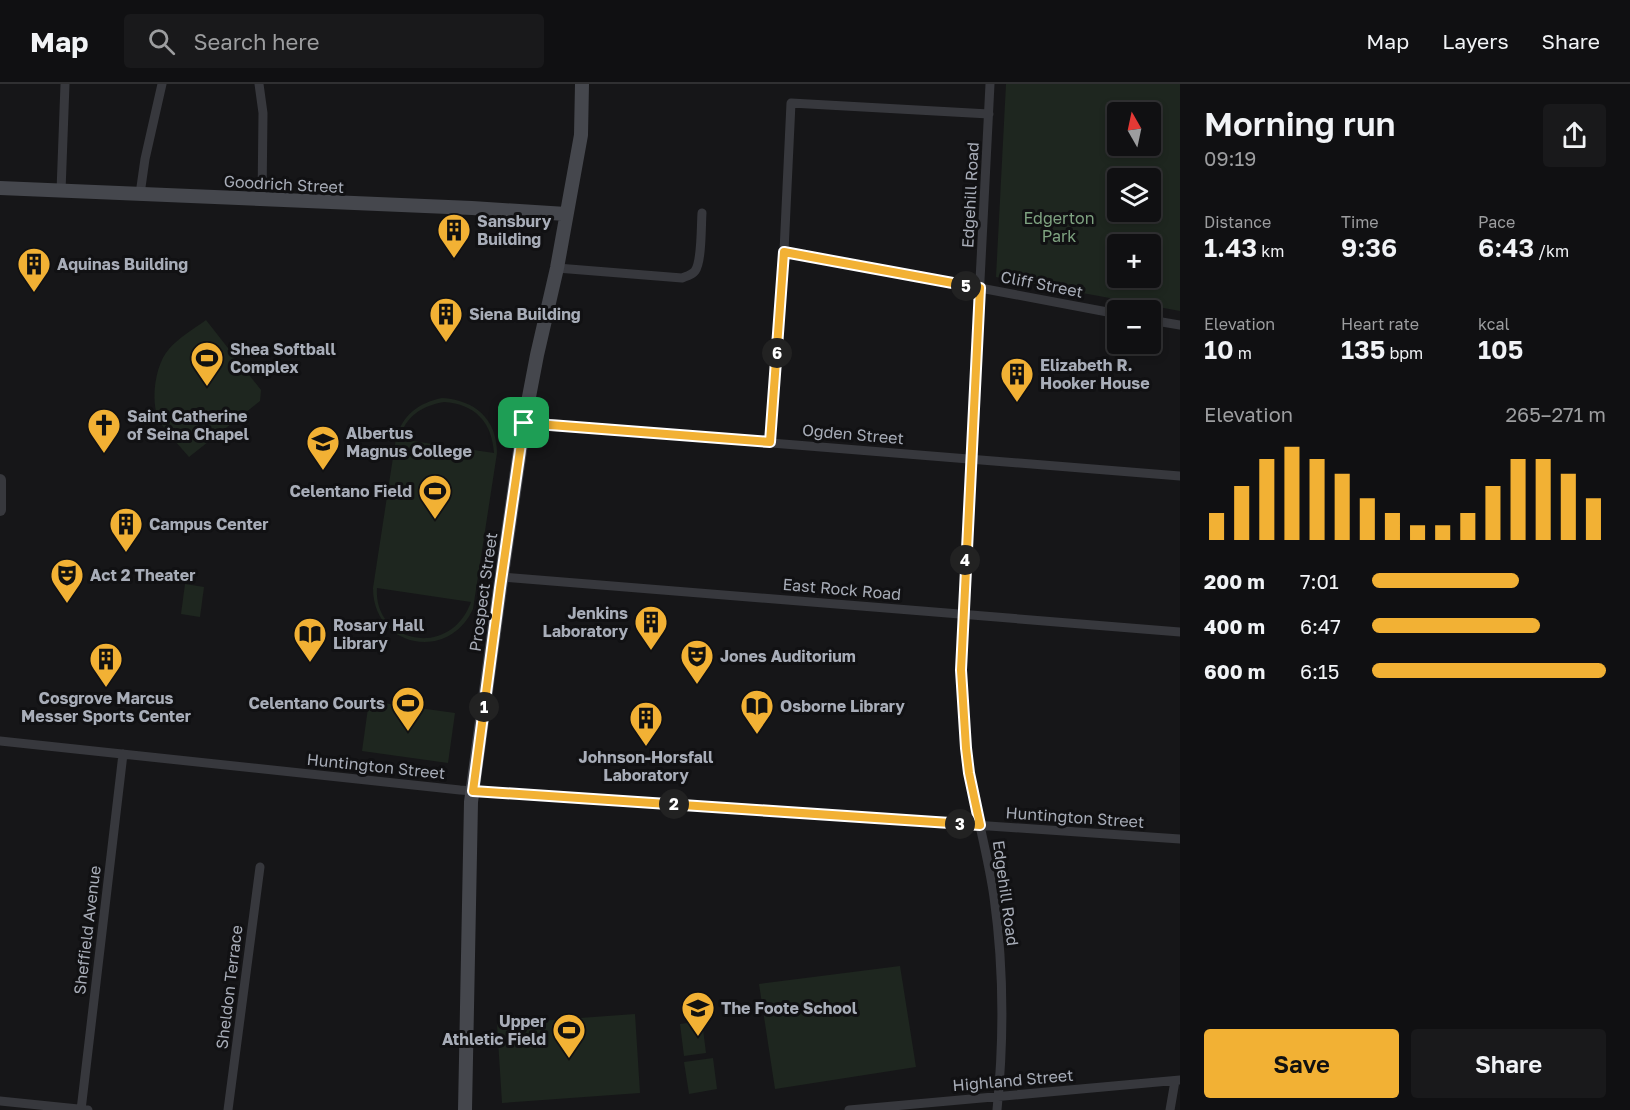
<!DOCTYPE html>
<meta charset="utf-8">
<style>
body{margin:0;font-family:"Golos Text",sans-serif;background:#19191b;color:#f1f3f6;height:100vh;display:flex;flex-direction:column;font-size:22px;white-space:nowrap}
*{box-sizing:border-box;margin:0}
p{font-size:20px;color:#9c9d9f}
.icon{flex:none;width:33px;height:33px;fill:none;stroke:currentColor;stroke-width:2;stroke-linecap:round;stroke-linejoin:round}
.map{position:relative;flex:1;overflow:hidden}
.details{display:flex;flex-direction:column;background:#101012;width:450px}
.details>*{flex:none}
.needle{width:39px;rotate:351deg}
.buttons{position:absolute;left:1107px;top:18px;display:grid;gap:12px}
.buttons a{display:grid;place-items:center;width:54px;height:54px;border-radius:6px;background:#101012;box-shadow:0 3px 9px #0003,0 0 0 2px #303032;font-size:30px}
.pin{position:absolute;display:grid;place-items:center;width:51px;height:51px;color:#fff;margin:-26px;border-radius:12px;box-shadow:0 3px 9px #0006}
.km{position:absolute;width:30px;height:30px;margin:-15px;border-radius:50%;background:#222;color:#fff;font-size:16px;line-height:30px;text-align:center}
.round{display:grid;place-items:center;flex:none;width:63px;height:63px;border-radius:6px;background:#19191b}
.headline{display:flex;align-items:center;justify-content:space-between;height:102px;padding:0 24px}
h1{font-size:33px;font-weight:600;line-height:45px}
.stats{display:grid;grid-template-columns:repeat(3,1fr);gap:9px;height:102px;padding:6px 24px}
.stats div{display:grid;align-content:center}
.stats b{font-size:26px;font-weight:600}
.stats small{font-size:16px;font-weight:400}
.stats p{font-size:16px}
.chart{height:168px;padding:12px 24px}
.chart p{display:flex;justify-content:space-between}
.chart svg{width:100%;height:108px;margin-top:6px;stroke:#f2b134;stroke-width:6}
.primary-button{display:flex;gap:12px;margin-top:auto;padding:12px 24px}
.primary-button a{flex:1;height:69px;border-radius:6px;background:#f2b134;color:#111;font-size:24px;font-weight:600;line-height:69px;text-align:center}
.primary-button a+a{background:#19191b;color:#f1f3f6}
ul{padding:0 24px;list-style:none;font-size:20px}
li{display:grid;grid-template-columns:96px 72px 1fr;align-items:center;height:45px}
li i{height:15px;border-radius:8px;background:#f2b134}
header{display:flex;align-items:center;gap:36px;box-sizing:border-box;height:84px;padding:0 30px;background:#101012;border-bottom:2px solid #303032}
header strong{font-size:28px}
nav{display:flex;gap:33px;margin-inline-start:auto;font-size:21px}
.search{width:420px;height:54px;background:#19191b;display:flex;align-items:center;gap:15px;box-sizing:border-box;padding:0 21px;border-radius:6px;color:#9c9d9f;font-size:22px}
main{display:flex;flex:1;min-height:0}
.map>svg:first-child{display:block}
.green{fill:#1e261f;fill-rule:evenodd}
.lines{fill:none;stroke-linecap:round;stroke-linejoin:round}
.minor{stroke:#37383d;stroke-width:9}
.tertiary{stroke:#37383d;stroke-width:12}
.secondary{stroke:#45474d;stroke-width:14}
.route-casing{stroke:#fff;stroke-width:12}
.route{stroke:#f2b134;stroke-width:8}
.labels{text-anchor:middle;stroke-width:6;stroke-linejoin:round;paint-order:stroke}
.street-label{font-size:16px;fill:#a8adb8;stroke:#111113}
.park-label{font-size:16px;fill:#7fa381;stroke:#111113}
.poi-label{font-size:16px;font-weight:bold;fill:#a8adb8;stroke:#111113;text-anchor:start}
</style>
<header>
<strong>Map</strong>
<div class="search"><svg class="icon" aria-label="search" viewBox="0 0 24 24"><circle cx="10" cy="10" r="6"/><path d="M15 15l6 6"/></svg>Search here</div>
<nav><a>Map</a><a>Layers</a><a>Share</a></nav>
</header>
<main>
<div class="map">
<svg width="1180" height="1026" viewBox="0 0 1180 1026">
<rect width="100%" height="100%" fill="#161618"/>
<path class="green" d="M1006 0H1180V227L996 193ZM1118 28H1150V62H1118ZM1118 94H1150V128H1118ZM1150 160V194H1118V160Z
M206 236 261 306 260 317 189 373C181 363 164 346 159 336 150 318 155 280 169 265 177 255 195 244 206 236Z
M442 314C475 316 497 335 497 369L473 525C448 579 373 563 373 504L396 354C403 331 418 319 442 314ZM444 318C475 320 492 338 494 369L399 355C406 332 421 322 444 318ZM377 504 471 518C450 576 373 559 377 504Z
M185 500 204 503 200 533 181 530Z
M369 617 455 629 448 679 362 667Z
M900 882 916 983 775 1005 759 900Z
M635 930 640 1009 502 1019 497 940Z
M702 937 706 969 684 972 680 940Z
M713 974 717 1005 689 1010 684 978Z"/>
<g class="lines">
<path class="minor" d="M259 0 263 29 262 116
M990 0 963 530C961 583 961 635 969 688 976 730 988 771 994 813 1004 884 1004 955 997 1026
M61 107 65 0
M140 110 145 75 162 0
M784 167 1118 230
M557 184 682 194C687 192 692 191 695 187 702 178 701 141 702 129
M1150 236 1180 241
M524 339 1180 392
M770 358 784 167 791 19 989 30
M502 493 1180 548
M0 657 460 706 1180 755
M0 1017 88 1026
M81 1026 123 670
M228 1026 260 783
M849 1026 1180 996
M1170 1026 1175 997"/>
<path class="tertiary" d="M0 396V426"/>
<path class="secondary" d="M0 104 472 124 566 130
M465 1026 471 718 500 504 524 339 537 271 557 184 581 51 582 0"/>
</g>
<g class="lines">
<defs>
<path id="route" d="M784 168 980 204 961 586 966 664 969 689 980 741 473 707 500 504 524 339 770 358Z"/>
</defs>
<use href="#route" class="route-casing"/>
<use href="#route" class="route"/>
</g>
<defs>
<symbol id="building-pin" viewBox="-11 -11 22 30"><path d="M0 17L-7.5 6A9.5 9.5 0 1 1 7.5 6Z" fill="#f2b134" stroke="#111113"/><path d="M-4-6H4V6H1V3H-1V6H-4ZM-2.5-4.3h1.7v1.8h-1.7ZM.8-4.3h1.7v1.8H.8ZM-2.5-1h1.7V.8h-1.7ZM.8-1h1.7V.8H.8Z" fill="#111"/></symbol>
<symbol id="stadium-pin" viewBox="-11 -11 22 30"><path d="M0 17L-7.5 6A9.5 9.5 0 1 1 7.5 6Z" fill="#f2b134" stroke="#111113"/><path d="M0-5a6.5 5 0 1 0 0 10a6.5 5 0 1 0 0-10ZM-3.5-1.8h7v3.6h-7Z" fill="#111"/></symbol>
<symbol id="church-pin" viewBox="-11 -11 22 30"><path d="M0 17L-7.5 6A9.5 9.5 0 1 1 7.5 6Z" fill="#f2b134" stroke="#111113"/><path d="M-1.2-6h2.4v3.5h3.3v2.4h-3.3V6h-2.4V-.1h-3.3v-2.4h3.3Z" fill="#111"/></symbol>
<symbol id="university-pin" viewBox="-11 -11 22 30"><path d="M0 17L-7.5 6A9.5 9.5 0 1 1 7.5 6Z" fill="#f2b134" stroke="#111113"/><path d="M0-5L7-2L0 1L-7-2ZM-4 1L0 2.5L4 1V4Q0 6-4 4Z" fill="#111"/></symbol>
<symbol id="theatre-pin" viewBox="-11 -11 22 30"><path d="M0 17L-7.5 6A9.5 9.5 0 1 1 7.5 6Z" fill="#f2b134" stroke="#111113"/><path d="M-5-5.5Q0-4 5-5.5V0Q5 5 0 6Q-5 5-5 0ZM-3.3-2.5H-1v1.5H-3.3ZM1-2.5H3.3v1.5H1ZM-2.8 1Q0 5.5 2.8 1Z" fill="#111"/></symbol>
<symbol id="library-pin" viewBox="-11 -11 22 30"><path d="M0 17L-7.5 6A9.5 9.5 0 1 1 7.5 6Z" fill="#f2b134" stroke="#111113"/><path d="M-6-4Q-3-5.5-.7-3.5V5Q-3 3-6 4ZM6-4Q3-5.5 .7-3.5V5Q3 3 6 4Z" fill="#111"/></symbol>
<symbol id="school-pin" viewBox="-11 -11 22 30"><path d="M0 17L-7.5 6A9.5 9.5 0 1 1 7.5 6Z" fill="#f2b134" stroke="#111113"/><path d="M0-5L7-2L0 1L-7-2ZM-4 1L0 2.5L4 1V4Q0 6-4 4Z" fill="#111"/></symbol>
</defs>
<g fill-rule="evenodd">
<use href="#building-pin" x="435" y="127" width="38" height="52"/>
<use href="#building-pin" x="15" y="161" width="38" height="52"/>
<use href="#building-pin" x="427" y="211" width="38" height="52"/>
<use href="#stadium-pin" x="188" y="255" width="38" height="52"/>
<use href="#building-pin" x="998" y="271" width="38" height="52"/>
<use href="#church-pin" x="85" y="322" width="38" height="52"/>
<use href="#university-pin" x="304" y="339" width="38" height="52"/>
<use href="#stadium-pin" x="416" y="388" width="38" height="52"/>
<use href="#building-pin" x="107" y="421" width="38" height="52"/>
<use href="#theatre-pin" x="48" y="472" width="38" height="52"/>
<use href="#building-pin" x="632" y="519" width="38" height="52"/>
<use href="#library-pin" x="291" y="531" width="38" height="52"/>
<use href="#theatre-pin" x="678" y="553" width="38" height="52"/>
<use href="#building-pin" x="87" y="556" width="38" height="52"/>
<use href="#stadium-pin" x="389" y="600" width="38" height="52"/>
<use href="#library-pin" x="738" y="603" width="38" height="52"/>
<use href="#building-pin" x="627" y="615" width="38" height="52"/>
<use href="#school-pin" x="679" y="905" width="38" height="52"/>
<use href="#stadium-pin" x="550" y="927" width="38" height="52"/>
</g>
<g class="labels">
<g class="street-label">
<text transform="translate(284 100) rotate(3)" y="6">Goodrich Street</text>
<text transform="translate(970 111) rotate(-87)" y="6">Edgehill Road</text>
<text transform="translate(1042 200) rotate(11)" y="6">Cliff Street</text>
<text transform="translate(853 350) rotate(5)" y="6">Ogden Street</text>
<text transform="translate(842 505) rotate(5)" y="6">East Rock Road</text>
<text transform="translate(483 508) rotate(-82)" y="6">Prospect Street</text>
<text transform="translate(376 682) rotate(6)" y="6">Huntington Street</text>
<text transform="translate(1075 733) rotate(4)" y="6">Huntington Street</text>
<text transform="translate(1006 809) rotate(82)" y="6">Edgehill Road</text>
<text transform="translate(87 846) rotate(-83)" y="6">Sheffield Avenue</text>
<text transform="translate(229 903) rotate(-83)" y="6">Sheldon Terrace</text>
<text transform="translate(1013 996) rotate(-5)" y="6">Highland Street</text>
</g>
<g class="park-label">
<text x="1059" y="140">Edgerton<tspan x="1059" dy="18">Park</tspan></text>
</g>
<g class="poi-label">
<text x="477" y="143">Sansbury<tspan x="477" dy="18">Building</tspan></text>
<text x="57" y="186">Aquinas Building</text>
<text x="469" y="236">Siena Building</text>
<text x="230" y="271">Shea Softball<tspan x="230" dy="18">Complex</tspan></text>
<text x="1040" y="287">Elizabeth R.<tspan x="1040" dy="18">Hooker House</tspan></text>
<text x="127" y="338">Saint Catherine<tspan x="127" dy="18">of Seina Chapel</tspan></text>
<text x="346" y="355">Albertus<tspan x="346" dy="18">Magnus College</tspan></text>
<text x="412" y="413" text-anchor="end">Celentano Field</text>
<text x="149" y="446">Campus Center</text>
<text x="90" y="497">Act 2 Theater</text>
<text x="628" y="535" text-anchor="end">Jenkins<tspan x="628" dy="18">Laboratory</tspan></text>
<text x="333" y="547">Rosary Hall<tspan x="333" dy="18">Library</tspan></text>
<text x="720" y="578">Jones Auditorium</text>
<text x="106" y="620" text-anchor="middle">Cosgrove Marcus<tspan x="106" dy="18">Messer Sports Center</tspan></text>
<text x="385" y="625" text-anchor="end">Celentano Courts</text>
<text x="780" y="628">Osborne Library</text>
<text x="646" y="679" text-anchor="middle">Johnson-Horsfall<tspan x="646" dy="18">Laboratory</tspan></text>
<text x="721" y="930">The Foote School</text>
<text x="546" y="943" text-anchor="end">Upper<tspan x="546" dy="18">Athletic Field</tspan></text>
</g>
</g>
</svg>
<div class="buttons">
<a><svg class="needle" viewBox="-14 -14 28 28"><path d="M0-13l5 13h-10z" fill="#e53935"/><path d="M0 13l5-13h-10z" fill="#9c9d9f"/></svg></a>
<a><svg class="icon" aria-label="layers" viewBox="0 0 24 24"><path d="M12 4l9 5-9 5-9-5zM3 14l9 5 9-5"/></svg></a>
<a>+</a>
<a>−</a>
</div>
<div class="pin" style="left:524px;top:339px;background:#1e9e55"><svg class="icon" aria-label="arrive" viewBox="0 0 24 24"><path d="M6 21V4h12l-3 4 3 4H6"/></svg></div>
<b class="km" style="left:484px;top:623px">1</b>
<b class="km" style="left:674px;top:720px">2</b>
<b class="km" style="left:960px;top:740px">3</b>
<b class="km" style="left:965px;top:476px">4</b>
<b class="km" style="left:966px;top:202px">5</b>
<b class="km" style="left:777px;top:269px">6</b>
</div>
<section class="details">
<div class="headline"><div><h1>Morning run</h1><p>09:19</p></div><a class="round"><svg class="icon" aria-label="share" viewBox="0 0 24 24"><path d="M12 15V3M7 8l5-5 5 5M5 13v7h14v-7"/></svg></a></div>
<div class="stats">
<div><p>Distance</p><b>1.43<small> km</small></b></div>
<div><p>Time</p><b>9:36</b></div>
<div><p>Pace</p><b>6:43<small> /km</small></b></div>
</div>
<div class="stats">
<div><p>Elevation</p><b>10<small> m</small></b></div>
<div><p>Heart rate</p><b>135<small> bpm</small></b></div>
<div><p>kcal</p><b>105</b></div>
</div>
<div class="chart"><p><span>Elevation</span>265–271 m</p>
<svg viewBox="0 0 160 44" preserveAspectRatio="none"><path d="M5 44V33M15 44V22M25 44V11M35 44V6M45 44V11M55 44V17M65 44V27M75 44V33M85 44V38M95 44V38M105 44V33M115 44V22M125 44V11M135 44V11M145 44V17M155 44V27"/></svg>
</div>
<ul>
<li><b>200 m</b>7:01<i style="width:63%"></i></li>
<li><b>400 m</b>6:47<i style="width:72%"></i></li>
<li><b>600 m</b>6:15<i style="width:100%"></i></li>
</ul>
<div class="primary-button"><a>Save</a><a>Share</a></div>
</section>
</main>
